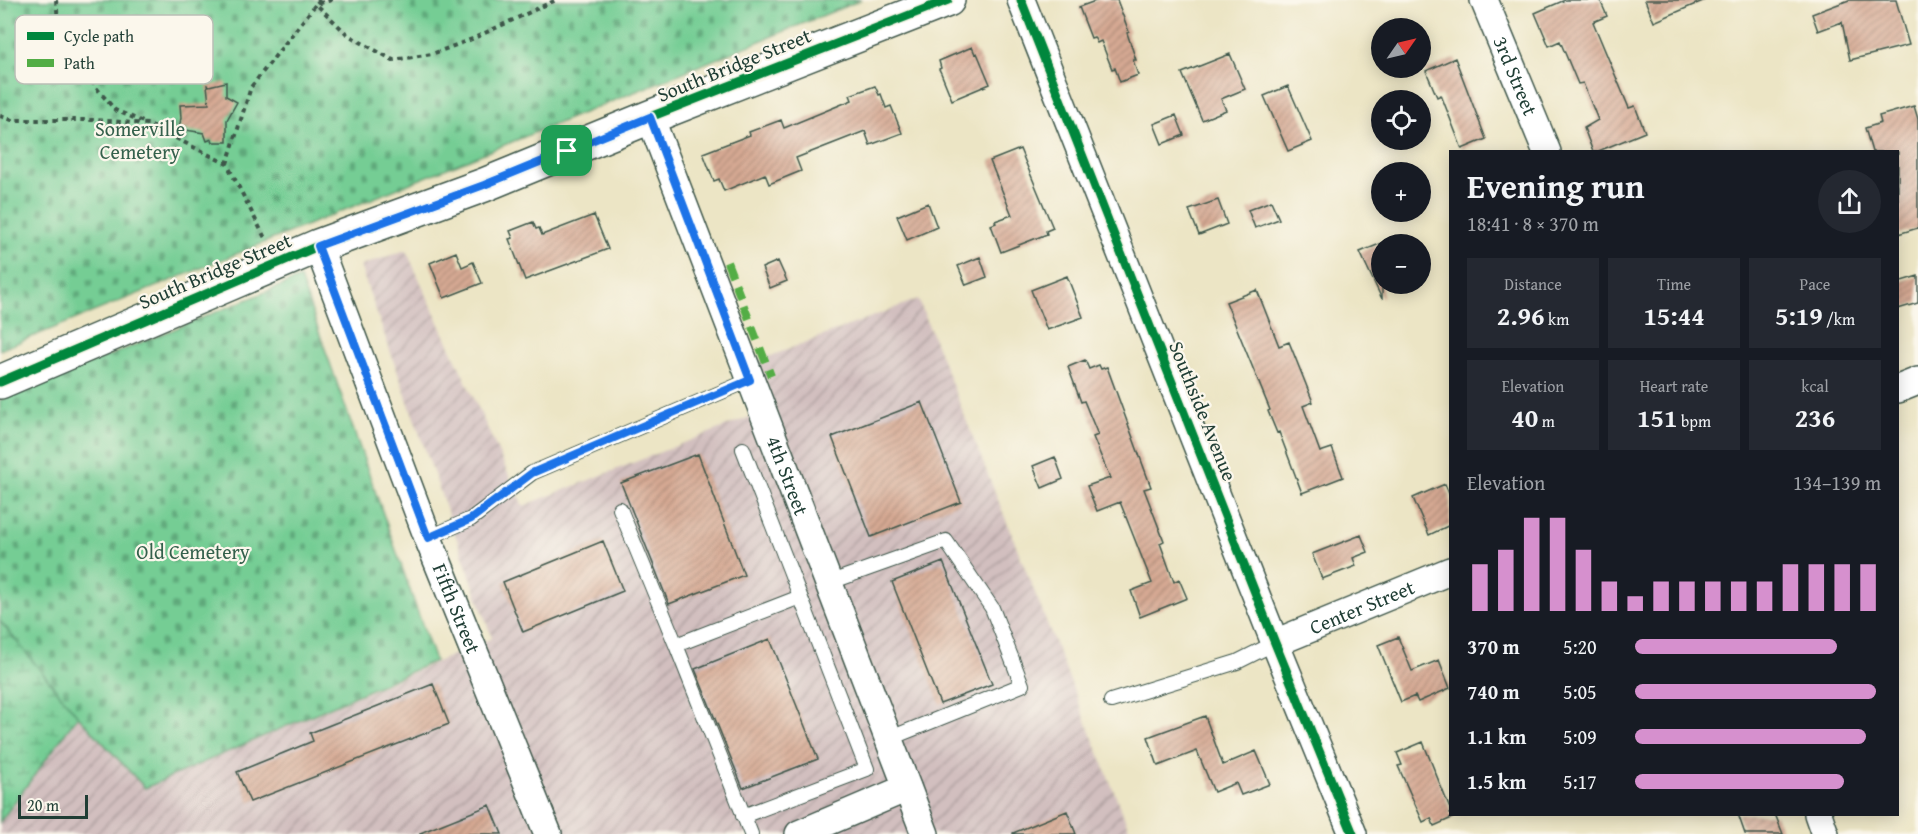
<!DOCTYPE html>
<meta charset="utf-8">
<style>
body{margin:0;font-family:"Gentium Book Plus",serif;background:#242831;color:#f1f3f6;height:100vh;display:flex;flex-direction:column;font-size:22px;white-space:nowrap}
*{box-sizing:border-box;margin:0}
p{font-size:20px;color:#9ea1a6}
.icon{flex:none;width:33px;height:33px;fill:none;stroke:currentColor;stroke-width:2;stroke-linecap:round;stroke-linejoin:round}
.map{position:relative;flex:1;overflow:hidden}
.panel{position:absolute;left:1449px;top:150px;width:450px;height:666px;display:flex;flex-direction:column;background:#171b24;border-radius:0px;box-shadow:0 3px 15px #0003}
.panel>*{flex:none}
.needle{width:39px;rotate:56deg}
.controls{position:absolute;left:1371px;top:18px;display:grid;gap:12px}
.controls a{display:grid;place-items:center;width:60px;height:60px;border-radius:50%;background:#171b24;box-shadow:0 3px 15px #0003;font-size:30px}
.scale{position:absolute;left:18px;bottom:15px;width:70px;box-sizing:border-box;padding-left:6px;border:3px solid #1f3d34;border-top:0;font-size:16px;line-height:21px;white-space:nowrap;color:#1f3d34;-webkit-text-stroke:4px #fbf7ec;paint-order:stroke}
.pin{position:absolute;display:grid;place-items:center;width:51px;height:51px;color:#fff;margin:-26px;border-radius:12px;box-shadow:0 3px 9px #0006}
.round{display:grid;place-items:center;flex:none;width:63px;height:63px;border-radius:32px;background:#242831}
.head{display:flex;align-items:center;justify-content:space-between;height:102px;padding:0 18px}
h1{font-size:33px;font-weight:800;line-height:45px}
.metrics{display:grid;grid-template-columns:repeat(3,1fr);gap:9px;height:102px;padding:6px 18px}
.metrics div{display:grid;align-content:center;border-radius:0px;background:#242831;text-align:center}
.metrics b{font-size:26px;font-weight:800}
.metrics small{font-size:16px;font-weight:400}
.metrics p{font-size:16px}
.chart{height:168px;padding:12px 18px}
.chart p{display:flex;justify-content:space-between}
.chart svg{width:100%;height:108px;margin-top:6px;stroke:#d690ce;stroke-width:6}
ul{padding:0 18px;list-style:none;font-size:20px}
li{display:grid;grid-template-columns:96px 72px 1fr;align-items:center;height:45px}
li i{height:15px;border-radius:8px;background:#d690ce}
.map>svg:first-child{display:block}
.industrial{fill:url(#industrial-furrows)}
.wetland{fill:url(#wetland-marsh);stroke:#4a8564;stroke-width:1.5}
.cemetery{fill:url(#cemetery-stones);stroke:#4a8564;stroke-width:1.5}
.building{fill:url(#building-hatch)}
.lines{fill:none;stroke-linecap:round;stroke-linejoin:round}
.service-casing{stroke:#3e564a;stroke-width:16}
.minor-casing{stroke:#3e564a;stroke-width:30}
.tertiary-casing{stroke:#3e564a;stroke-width:36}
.path{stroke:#3e564a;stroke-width:4;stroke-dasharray:4.5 4.5;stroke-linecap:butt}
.service{stroke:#fff;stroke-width:14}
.minor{stroke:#fff;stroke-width:27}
.tertiary{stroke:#fff;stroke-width:33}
.quiet{stroke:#52ad45;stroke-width:8;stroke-dasharray:15 8;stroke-linecap:butt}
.cycleway-casing{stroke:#fbf7ec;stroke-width:13}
.cycleway{stroke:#00873e;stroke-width:9}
.route-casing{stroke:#fff;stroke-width:12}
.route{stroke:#1a73e8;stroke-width:8}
.labels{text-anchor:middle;stroke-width:4.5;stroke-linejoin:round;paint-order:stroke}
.street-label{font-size:20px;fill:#1f3d34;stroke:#fbf7ec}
.park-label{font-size:20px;fill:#34614c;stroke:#fbf7ec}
.key{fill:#fbf7ec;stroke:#b9bfb5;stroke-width:1.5}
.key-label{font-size:16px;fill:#1f3d34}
</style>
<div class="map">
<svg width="1918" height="834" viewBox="0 0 1918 834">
<defs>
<pattern id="industrial-furrows" width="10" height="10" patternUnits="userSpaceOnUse" patternTransform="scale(1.5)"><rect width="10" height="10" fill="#d2bfbf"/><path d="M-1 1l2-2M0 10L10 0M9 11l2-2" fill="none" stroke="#aa9c9c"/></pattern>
<pattern id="wetland-marsh" width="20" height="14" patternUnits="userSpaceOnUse" patternTransform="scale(1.5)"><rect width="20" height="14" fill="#74cd94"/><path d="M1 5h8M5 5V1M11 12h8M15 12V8" fill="none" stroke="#5fa87a"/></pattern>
<pattern id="cemetery-stones" width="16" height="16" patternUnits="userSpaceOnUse" patternTransform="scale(1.5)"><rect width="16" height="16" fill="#74cd94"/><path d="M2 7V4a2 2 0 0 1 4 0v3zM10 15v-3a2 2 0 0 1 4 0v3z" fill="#5fa87a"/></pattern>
<pattern id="building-hatch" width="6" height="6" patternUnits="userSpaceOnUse" patternTransform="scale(1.5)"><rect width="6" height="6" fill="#d6a993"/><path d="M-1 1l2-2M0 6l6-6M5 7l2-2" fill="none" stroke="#ad8b79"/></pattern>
</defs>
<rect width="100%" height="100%" fill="#fbf7ec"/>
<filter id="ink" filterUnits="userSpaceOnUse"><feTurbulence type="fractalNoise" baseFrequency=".0167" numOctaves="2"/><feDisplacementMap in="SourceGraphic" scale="12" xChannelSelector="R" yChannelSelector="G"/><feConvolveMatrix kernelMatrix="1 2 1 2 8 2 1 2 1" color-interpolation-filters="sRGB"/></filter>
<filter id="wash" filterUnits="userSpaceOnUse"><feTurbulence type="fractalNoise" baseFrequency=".008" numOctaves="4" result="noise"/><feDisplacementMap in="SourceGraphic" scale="24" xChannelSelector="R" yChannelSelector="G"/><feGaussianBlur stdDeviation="1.35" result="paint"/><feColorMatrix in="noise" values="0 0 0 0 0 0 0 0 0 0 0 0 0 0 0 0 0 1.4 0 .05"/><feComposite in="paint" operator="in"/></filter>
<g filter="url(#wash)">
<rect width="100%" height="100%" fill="#ece5c5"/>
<path class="industrial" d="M406 250 523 506 760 413 740 368 918 299 1131 834H0V822L78 716 145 788 492 638 360 266Z"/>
<path class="wetland" d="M0 621 78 716 0 822Z"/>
<path class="cemetery" d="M0 0H861L0 350Z
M300 278 435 661 145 788 78 716 0 621V400Z"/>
<g id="blocks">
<path class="building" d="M1098 0H1117L1129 32 1127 33 1136 60H1133L1138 75 1120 82 1115 68 1112 69 1101 41 1097 43 1094 37 1091 38 1079 7Z
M1565 0H1600L1607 16 1593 22 1629 108 1635 106 1645 132 1596 152H1593L1584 128 1598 120 1583 83 1578 84 1560 41 1549 46 1535 13Z
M1645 0H1705L1654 22Z
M1849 0H1896L1909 45 1850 60 1842 22 1818 31 1812 14Z
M972 47 975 54 977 53 990 84 952 100 941 73 939 69 941 68 939 61Z
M1230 54 1245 89 1221 99 1226 110 1202 120 1182 73Z
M1455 58 1486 139 1462 149 1441 95 1437 97 1426 71Z
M226 82V96L237 102 227 120V142H213L212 139 207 141 204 133 179 129 181 118 180 105 209 104 207 85 209 86Z
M875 86 879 95 881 94 886 108 891 106 902 133 870 145 865 131 796 158 801 171 769 184 765 174 724 191 719 179 714 181 703 153 750 135 749 132 781 120 784 128 852 100 850 95Z
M1288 86 1312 141 1288 151 1264 96Z
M1914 106 1918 119V228L1898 234V152H1872L1865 128 1881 123 1879 116Z
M1176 115 1184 135 1162 144 1154 124Z
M1020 149 1053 228 1046 231 1047 234 1001 252 991 225 996 223 995 221 1012 215 990 161Z
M1218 200 1227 224 1199 235 1189 210Z
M1271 201 1279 219 1255 228 1248 210Z
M928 203 937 227 907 240 897 216Z
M594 215 608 249 525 280 509 239 513 238 510 231 533 222 536 229 539 228 542 235Z
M1382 243V299L1360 252Z
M456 252 462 267 473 262 482 283 444 298 430 263Z
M980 257 987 277 966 285 958 266Z
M778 261 787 281 770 288 762 268Z
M1067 276 1083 317 1047 330 1031 290Z
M1918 276V303L1898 309V282Z
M1257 290 1279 346 1289 342 1313 402 1303 406 1320 452 1332 448 1343 477 1302 493 1279 432 1277 433 1268 411 1270 410 1226 302Z
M1085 360 1089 369 1099 365 1101 369 1107 367 1151 487 1144 489 1164 541 1160 543 1174 582 1179 579 1187 598 1140 617 1131 591 1152 583 1120 502 1097 511 1087 486 1110 478 1093 437 1098 435 1084 401 1081 402 1068 367Z
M922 402 961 502 871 537 832 437Z
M698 454 744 575 669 604 621 483Z
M1055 457 1063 479 1042 488 1033 466Z
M1445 484 1450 496V525L1429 535 1413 498Z
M1361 535 1368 552 1353 558 1356 566 1322 579 1312 554Z
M603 541 623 591 523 632 503 582Z
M943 562 992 684 940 704 892 582Z
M1398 637 1412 671 1439 660 1450 688 1418 702 1415 696 1401 702 1378 645Z
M770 639 818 759 743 788 695 669Z
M433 684 449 724 250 802 237 772 313 741 310 733Z
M1205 716 1223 765 1256 751 1270 784 1241 795 1236 783 1214 792 1197 751 1158 766 1148 737Z
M1423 742 1450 809V814H1453L1454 817 1434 826 1431 818 1423 822 1398 766 1402 765 1397 753Z
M490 805 502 834H420V833Z
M1067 811 1076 834H1013V833Z
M1738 814H1775L1783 834H1745Z"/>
</g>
</g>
<g filter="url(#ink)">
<use href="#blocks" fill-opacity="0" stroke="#3e564a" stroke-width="1.5"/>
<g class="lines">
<defs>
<path id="service" d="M743 449 867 769 743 816
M620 509 676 645 800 597
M428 538 471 519 532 473 750 380
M828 583 946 541 992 608 1022 685 888 739
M676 645 751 834
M1111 701 1237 662 1275 643"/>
<g id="minor">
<path d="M1021 0 1275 643 1353 834"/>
<path id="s1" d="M1484 0 1547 152"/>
<path id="s2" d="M650 117 925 834"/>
<path id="s3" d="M318 246 428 538 548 834"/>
<path d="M1898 389 1918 381"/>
<path id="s4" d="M1275 643 1450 571"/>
<path d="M1818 814 1825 834"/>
<path d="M799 834 907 788"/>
</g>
<path id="tertiary" d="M0 382 318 246 484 185 650 117 948 0"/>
</defs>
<use href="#service" class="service-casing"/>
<use href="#minor" class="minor-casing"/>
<use href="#tertiary" class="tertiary-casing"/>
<path class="path" d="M56 0 58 20 79 67 115 110 143 122
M320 0 316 4 348 35 393 60 432 54 472 39 556 0
M0 116 12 120H95L148 124 227 164 265 238
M227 164 251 87 316 4 332 0"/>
<use href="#service" class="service"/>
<use href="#minor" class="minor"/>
<use href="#tertiary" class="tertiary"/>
<path class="quiet" d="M727 262 771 376"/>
<defs>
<path id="cycleway" d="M1021 0 1275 643 1353 834
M0 382 318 246 484 185 650 117 948 0"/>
</defs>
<use href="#cycleway" class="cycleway-casing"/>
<use href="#cycleway" class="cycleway"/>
</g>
</g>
<g class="lines" filter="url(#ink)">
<defs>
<path id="route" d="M650 117 750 380 532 473 471 519 428 538 318 246 484 185Z"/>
</defs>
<use href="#route" class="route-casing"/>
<use href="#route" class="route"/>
</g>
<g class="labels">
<g class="street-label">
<text transform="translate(734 65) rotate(-22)" y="7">South Bridge Street</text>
<text dy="7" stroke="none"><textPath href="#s1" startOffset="82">3rd Street</textPath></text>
<text transform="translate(215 271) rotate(-23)" y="7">South Bridge Street</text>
<text transform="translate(1203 411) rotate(68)" y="7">Southside Avenue</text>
<text dy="7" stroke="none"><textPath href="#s2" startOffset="384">4th Street</textPath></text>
<text dy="7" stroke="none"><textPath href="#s4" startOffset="94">Center Street</textPath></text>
<text dy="7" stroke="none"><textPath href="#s3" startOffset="388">Fifth Street</textPath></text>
</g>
<g class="park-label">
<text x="140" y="136">Somerville<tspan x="140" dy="23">Cemetery</tspan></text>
<text x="193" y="559">Old Cemetery</text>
</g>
</g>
<rect x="15" y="15" width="198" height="69" rx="9" class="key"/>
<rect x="27" y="32" width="27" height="8" fill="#00873e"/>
<rect x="27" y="59" width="27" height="8" fill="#52ad45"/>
<g class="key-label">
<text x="64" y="42">Cycle path</text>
<text x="64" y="69">Path</text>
</g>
</svg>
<div class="controls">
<a><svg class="needle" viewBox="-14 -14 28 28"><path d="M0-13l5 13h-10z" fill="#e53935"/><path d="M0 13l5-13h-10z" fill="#9ea1a6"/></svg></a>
<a><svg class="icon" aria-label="locate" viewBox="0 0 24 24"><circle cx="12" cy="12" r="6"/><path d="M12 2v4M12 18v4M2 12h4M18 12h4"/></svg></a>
<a>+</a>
<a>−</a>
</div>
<div class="scale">20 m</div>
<div class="pin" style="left:567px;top:151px;background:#1e9e55"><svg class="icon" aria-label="arrive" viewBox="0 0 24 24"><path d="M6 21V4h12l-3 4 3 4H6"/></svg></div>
<section class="panel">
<div class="head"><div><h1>Evening run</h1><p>18:41 · 8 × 370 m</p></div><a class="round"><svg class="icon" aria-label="share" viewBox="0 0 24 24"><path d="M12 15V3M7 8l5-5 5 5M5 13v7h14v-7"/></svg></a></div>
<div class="metrics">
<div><p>Distance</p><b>2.96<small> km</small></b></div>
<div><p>Time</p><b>15:44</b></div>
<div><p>Pace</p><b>5:19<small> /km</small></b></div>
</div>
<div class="metrics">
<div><p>Elevation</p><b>40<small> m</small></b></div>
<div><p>Heart rate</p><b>151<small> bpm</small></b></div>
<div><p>kcal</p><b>236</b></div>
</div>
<div class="chart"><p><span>Elevation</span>134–139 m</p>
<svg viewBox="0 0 160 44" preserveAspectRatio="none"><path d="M5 44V25M15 44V19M25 44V6M35 44V6M45 44V19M55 44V32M65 44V38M75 44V32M85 44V32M95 44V32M105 44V32M115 44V32M125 44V25M135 44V25M145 44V25M155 44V25"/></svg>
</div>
<ul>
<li><b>370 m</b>5:20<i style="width:82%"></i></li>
<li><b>740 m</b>5:05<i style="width:98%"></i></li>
<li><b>1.1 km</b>5:09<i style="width:94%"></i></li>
<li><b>1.5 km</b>5:17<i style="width:85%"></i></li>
</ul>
</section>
</div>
